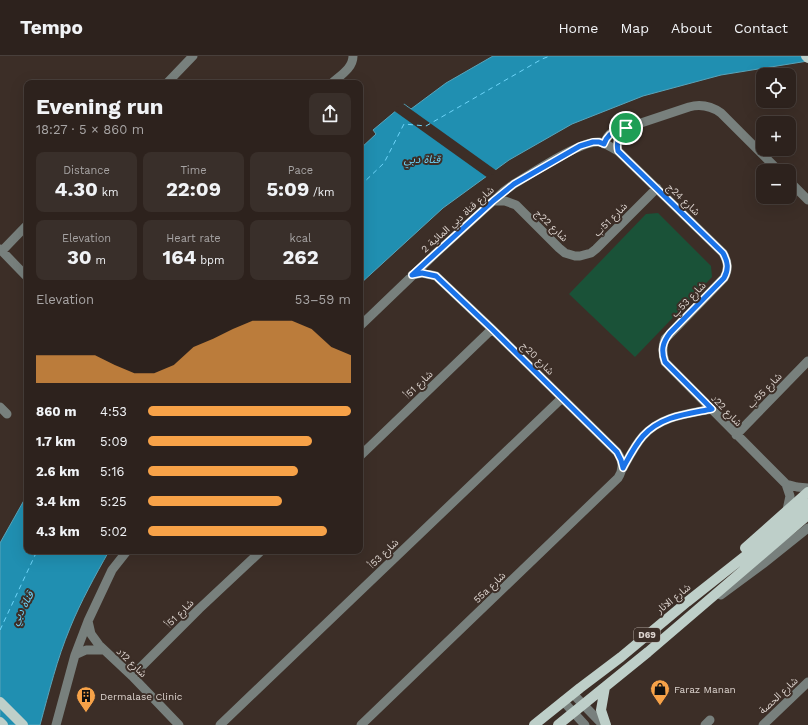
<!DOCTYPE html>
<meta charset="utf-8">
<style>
body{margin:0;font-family:"Work Sans","Noto Sans Arabic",sans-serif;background:#392f2a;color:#f1f3f6;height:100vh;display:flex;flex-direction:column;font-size:15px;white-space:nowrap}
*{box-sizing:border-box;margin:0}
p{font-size:13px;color:#a7a4a4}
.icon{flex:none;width:22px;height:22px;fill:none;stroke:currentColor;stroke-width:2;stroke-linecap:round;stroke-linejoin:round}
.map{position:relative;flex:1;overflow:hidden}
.side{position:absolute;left:24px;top:24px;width:339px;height:474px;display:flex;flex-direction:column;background:#2d221d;border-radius:8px;box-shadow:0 4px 16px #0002,0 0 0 1px #483f3b}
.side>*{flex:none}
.tools{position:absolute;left:756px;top:12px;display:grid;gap:8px}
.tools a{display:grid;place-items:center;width:40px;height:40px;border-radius:8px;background:#2d221d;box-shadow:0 4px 16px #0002,0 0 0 1px #483f3b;font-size:20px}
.pin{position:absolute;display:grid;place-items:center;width:34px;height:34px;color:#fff;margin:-17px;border:2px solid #fff;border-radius:50%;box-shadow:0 1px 4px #0007}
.round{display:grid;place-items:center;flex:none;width:42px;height:42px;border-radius:8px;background:#392f2a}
.overview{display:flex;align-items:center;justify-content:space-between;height:68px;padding:0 12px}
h1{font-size:22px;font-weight:700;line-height:30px}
.stats{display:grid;grid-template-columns:repeat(3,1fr);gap:6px;height:68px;padding:4px 12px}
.stats div{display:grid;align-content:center;border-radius:8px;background:#392f2a;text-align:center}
.stats b{font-size:20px;font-weight:700}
.stats small{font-size:11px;font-weight:400}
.stats p{font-size:11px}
.chart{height:112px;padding:8px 12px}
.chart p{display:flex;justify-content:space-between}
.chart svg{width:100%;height:72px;margin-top:4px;fill:#f7a248;opacity:.7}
ul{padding:0 12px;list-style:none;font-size:13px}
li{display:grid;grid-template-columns:64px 48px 1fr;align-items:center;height:30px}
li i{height:10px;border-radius:5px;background:#f7a248}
header{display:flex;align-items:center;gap:24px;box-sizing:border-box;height:56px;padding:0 20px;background:#2d221d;border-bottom:1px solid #483f3b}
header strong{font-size:19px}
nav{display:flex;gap:22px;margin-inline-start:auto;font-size:14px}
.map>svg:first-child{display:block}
.green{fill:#1a5238}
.water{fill:#208fb1;stroke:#59a4ba}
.pier{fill:#3c2e27}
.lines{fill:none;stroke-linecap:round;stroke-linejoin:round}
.ferry{stroke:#6dd4f9;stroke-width:1;stroke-dasharray:5 4;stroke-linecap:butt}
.minor{stroke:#78807d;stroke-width:9}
.major{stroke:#becfc9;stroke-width:10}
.route-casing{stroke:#fff;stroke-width:8}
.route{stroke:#1a73e8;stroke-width:5}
.labels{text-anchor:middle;stroke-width:4;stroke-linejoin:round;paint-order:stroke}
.shield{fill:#3c2e27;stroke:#ada29d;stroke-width:1}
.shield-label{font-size:9px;font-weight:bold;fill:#ddd4cf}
.street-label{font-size:10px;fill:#ddd4cf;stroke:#3c2e27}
.poi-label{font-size:10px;fill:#ddd4cf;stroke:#3c2e27;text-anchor:start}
.water-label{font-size:11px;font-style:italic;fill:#6dd4f9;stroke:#3c2e27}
</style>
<header>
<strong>Tempo</strong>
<nav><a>Home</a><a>Map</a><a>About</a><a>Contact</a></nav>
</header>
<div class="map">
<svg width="808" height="669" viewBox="0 0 808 669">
<rect width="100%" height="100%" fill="#3c2e27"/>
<path class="green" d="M658 157 711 210 712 221 635 301 569 238 646 158Z"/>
<path class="water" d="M493 0H808V5L721 19 643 40 572 68 509 104 443 152 360 228V93L376 78 373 74 404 48 411 53 446 27Z
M27 439V495H109C95 520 81 545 70 572 57 603 49 636 40 669H0V487Z"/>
<path class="pier" d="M402 47 497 115 488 122 393 54Z"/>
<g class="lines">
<path class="ferry" d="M360 130 384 107 404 68 426 70 542 3 550 0
M0 574 37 495"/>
<path class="minor" d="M167 27 193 0
M332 27C341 19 353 12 353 0
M604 88C608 77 615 72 626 72L689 51C700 48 711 50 721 57L779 115
M618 95C616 86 619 78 626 72
M789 125 808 144
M493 145H505L516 149 559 192 565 197 575 200H580L591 197 596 193 657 132
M0 193 27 221
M2 195 27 169
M360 270 435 198 503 136 514 128C531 118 581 84 599 86 606 87 612 92 618 95L723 197C728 206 729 213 724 222L665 283C662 291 662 297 665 306L786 428 797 431 808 432
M0 351 7 358
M736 379 808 305
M360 400 492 273
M623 412C629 401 635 389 643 380 661 360 687 358 711 353
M786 428 790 440 787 454
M721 539 763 508 808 472
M88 565 91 578 99 589 132 620 179 669
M75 599 86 594H104
M132 620 199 553 261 495
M573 638 603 669
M563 645 585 669
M56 669 75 599 88 565 112 514 127 495
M220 669 562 342
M361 669 618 422C624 413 623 405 617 396L492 273 436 220 422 217 412 219
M705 669 710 664
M763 669 808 626"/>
<path class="major" d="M806 0 808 2
M745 492 808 436
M605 631 601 654 606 669
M0 646 23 669
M0 666 3 669
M534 669 580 632 621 601 687 546 773 478 808 448
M558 669 648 596 808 459"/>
</g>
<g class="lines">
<defs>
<path id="route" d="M621 72H626C619 78 616 86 618 95L723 197C728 206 729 213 724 222L670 277C662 287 661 295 665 306L712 353C687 358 661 360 643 380 635 389 629 401 623 412L621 404 617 396 492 273 436 220 422 217 412 219 493 145 514 128 580 90 593 86H599L604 88C607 79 613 75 621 72Z"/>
</defs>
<use href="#route" class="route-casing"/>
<use href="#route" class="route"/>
</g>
<defs>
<symbol id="shop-pin" viewBox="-11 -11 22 30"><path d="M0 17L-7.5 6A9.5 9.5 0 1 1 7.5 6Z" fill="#f7a248" stroke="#3c2e27"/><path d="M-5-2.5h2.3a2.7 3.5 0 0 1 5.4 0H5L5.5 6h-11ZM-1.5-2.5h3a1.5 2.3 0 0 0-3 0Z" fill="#111"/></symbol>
<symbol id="building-pin" viewBox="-11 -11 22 30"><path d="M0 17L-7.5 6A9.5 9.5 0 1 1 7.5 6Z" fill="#f7a248" stroke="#3c2e27"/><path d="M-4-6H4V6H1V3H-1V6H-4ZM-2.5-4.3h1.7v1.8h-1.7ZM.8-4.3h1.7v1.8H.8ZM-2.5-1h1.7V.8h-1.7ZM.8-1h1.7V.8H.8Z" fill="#111"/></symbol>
</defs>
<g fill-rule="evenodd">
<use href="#shop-pin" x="649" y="622" width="22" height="30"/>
<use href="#building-pin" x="75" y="629" width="22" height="30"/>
</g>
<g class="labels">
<rect class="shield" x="634" y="572" width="26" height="14" rx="3"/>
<g class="shield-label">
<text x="647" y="582">D69</text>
</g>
<g class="street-label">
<text transform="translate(684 143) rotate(44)" y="4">شارع 24ج</text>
<text transform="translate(457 163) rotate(-42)" y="4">شارع قناة دبي المائية 2</text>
<text transform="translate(610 163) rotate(-45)" y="4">شارع 51ب</text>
<text transform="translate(552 169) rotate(44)" y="4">شارع 22ج</text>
<text transform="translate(688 243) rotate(-46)" y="4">شارع 53ب</text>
<text transform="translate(538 302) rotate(45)" y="4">شارع 20ج</text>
<text transform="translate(418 328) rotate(-44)" y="4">شارع 51أ</text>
<text transform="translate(764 334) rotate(-46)" y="4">شارع 55ب</text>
<text transform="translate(727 354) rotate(46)" y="4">شارع 22د</text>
<text transform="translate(383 497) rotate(-44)" y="4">شارع 53أ</text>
<text transform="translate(489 531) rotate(-44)" y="4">55a شارع</text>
<text transform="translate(673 542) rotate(-39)" y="4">شارع الاثار</text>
<text transform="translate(179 557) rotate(-45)" y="4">شارع 51أ</text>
<text transform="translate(132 606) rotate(44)" y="4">شارع 12د</text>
<text transform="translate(778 639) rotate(-43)" y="4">شارع الحصة</text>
</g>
<g class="poi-label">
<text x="674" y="637">Faraz Manan</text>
<text x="100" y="644">Dermalase Clinic</text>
</g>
<g class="water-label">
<text x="422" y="107">قناة دبي</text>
<text transform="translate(22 552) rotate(-62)" y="4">قناة دبي</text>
</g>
</g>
</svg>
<div class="tools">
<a><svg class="icon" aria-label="locate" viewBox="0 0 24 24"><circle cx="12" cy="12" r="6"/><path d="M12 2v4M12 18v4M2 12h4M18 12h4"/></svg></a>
<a>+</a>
<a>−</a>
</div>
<div class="pin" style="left:626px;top:72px;background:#1e9e55"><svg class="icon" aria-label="arrive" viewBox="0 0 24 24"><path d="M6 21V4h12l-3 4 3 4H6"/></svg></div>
<section class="side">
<div class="overview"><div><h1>Evening run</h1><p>18:27 · 5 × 860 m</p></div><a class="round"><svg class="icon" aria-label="share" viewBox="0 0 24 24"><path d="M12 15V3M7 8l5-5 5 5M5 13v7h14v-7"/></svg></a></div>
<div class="stats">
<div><p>Distance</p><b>4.30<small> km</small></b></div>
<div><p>Time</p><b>22:09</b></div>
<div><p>Pace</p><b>5:09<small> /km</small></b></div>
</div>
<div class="stats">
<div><p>Elevation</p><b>30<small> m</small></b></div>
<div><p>Heart rate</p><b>164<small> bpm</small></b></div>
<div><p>kcal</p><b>262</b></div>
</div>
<div class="chart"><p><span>Elevation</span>53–59 m</p>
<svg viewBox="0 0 160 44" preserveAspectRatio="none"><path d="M0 44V27L10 27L20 27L30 27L40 33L50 38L60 38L70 33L80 22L90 17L100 11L110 6L120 6L130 6L140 11L150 22L160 27V44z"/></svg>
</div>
<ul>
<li><b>860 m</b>4:53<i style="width:100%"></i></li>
<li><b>1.7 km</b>5:09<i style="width:81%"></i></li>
<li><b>2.6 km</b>5:16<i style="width:74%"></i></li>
<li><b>3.4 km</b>5:25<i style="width:66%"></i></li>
<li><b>4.3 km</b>5:02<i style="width:88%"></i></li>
</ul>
</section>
</div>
